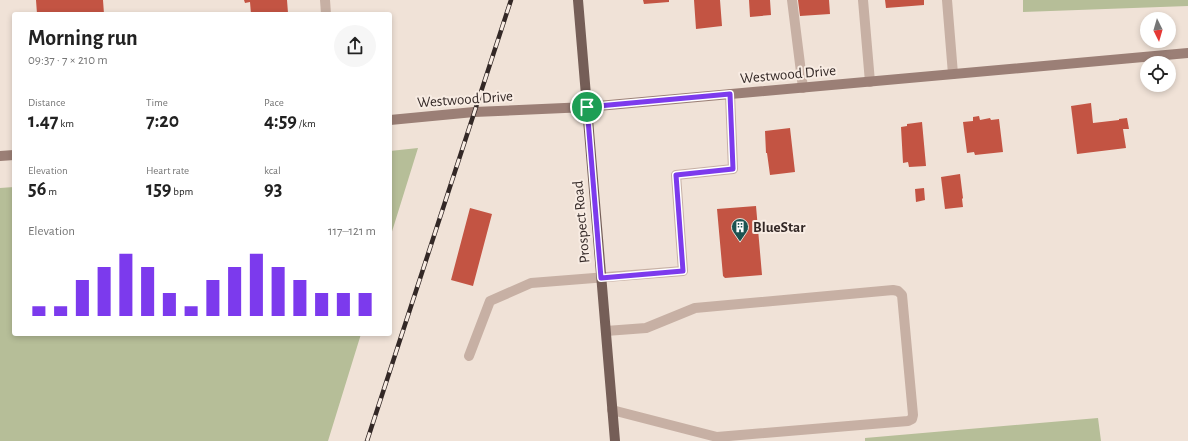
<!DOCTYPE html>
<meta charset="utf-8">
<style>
body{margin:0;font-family:"Alegreya Sans",sans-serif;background:#f6f6f6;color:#222;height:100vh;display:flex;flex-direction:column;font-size:15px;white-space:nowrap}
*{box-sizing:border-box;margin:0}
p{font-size:13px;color:#767676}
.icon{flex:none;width:22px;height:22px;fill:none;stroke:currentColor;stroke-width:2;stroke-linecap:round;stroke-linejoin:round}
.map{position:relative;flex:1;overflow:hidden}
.sheet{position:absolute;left:12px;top:12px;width:380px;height:324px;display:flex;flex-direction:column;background:#fff;border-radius:4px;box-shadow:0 2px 6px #0003}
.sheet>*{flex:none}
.needle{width:26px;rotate:175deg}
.fabs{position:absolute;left:1140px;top:12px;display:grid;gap:8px}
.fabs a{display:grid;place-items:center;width:36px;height:36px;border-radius:50%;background:#fff;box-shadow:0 2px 6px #0003;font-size:20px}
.pin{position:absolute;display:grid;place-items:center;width:34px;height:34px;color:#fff;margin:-17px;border:2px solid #fff;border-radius:50%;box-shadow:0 1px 4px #0007}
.round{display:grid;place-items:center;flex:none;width:42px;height:42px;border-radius:21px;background:#f6f6f6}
.head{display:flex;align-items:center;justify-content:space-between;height:68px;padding:0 16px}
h1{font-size:22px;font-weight:700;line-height:30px}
.metrics{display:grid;grid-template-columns:repeat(3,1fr);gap:6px;height:68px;padding:4px 16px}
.metrics div{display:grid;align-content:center}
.metrics b{font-size:20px;font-weight:700}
.metrics small{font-size:11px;font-weight:400}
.metrics p{font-size:11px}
.chart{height:112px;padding:8px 16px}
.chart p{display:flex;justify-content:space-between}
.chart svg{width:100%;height:72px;margin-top:4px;stroke:#7c3aed;stroke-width:6}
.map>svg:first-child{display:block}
.green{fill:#b6be98}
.building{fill:#c35443}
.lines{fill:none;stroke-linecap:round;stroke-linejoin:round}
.lane{stroke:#c7b0a4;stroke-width:10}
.secondary{stroke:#9b7f76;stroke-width:10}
.primary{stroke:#755e57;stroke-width:10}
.rail-casing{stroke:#332826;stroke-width:4.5}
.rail{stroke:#f8ece3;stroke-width:3;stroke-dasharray:9;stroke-linecap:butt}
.route-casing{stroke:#fff;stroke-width:8}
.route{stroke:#7c3aed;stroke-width:5}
.labels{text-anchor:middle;stroke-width:4;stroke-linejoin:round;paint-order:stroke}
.street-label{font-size:15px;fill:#332826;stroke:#f8ece3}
.poi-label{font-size:15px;font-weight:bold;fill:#332826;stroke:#f8ece3;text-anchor:start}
</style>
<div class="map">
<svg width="1188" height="441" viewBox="0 0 1188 441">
<rect width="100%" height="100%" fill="#f0e2d7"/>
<path class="green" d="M1023 0H1188V6L1023 12Z
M418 148 390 238V151Z
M14 187V334H361L328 441H0V188Z
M1098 418 1101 441H865V438Z"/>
<path class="building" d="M36 0H103L104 14H37Z
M244 0H287L288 13 295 12V14H251L250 2 245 3Z
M643 0H669V2L644 4Z
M694 0H720L722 26 696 29Z
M749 0H770L771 15 750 17Z
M798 0H829L830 14 800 16Z
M885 0H924V5L886 8Z
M1091 103 1093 123 1119 120V119L1127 118 1129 129H1123L1126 148 1077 154 1071 106Z
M979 116 980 120 990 118 991 120 999 119 1003 152 975 155 974 152 967 153 963 122 973 121V117Z
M922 122 926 166 909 167 908 162 903 163 901 127 907 126V124Z
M790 128 795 172 770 175 767 153H766L765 131Z
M960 174 963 198 962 199 963 207 945 209 941 177Z
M924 188 925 200 916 202 915 189Z
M756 206 762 275 725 278 723 276 717 209Z
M470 208 492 214 473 286 451 280Z"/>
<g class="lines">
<path class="lane" d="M325 0 326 14
M792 0 803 88
M863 0 870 82
M947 0 953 74
M606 331 646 328 695 308 893 290 898 291 902 295 913 415 912 419 908 421 717 437 612 410
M469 356 490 301 531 283 683 271 676 175 733 169 730 94"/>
<path class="secondary" d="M390 120 474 112 587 107 1188 53
M0 156 14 155"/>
<path class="primary" d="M578 0 615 441"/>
<defs>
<path id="rail" d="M367 441 511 0"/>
</defs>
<use href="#rail" class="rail-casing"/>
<use href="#rail" class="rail"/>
</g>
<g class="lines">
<defs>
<path id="route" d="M730 94 733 169 676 175 683 271 601 278 587 107Z"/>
</defs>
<use href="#route" class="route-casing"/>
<use href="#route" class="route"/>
</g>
<defs>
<symbol id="building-pin" viewBox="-11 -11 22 30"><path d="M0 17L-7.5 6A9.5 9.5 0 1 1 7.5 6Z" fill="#1c5351" stroke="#f8ece3"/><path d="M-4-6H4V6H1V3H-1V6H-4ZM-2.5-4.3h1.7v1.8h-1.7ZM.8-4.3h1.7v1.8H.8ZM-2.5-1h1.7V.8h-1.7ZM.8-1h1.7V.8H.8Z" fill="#fff"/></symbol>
</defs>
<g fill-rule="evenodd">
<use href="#building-pin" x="730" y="217" width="20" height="27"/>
</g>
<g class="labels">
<g class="street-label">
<text transform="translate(788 74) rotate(-5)" y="5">Westwood Drive</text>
<text transform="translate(465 99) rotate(-4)" y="5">Westwood Drive</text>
<text transform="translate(581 222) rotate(-95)" y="5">Prospect Road</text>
</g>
<g class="poi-label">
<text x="753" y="232">BlueStar</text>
</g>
</g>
</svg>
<div class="fabs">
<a><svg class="needle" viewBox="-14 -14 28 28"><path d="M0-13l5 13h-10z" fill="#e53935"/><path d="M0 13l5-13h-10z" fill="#767676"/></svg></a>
<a><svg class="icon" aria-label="locate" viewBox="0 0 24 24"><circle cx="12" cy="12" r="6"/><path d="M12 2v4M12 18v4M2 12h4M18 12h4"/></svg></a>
</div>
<div class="pin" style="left:587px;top:107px;background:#1e9e55"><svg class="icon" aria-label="arrive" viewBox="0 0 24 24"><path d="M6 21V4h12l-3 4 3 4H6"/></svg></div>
<section class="sheet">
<div class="head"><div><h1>Morning run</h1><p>09:37 · 7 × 210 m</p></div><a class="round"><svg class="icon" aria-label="share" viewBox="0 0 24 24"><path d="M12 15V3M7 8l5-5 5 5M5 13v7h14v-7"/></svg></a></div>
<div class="metrics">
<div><p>Distance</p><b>1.47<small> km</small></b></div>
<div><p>Time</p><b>7:20</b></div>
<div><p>Pace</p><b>4:59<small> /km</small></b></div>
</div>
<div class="metrics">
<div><p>Elevation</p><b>56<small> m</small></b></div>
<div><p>Heart rate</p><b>159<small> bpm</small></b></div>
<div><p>kcal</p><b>93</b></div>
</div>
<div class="chart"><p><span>Elevation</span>117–121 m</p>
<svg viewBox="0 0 160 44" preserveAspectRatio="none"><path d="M5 44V38M15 44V38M25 44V22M35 44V14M45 44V6M55 44V14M65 44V30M75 44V38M85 44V22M95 44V14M105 44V6M115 44V14M125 44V22M135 44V30M145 44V30M155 44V30"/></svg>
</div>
</section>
</div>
